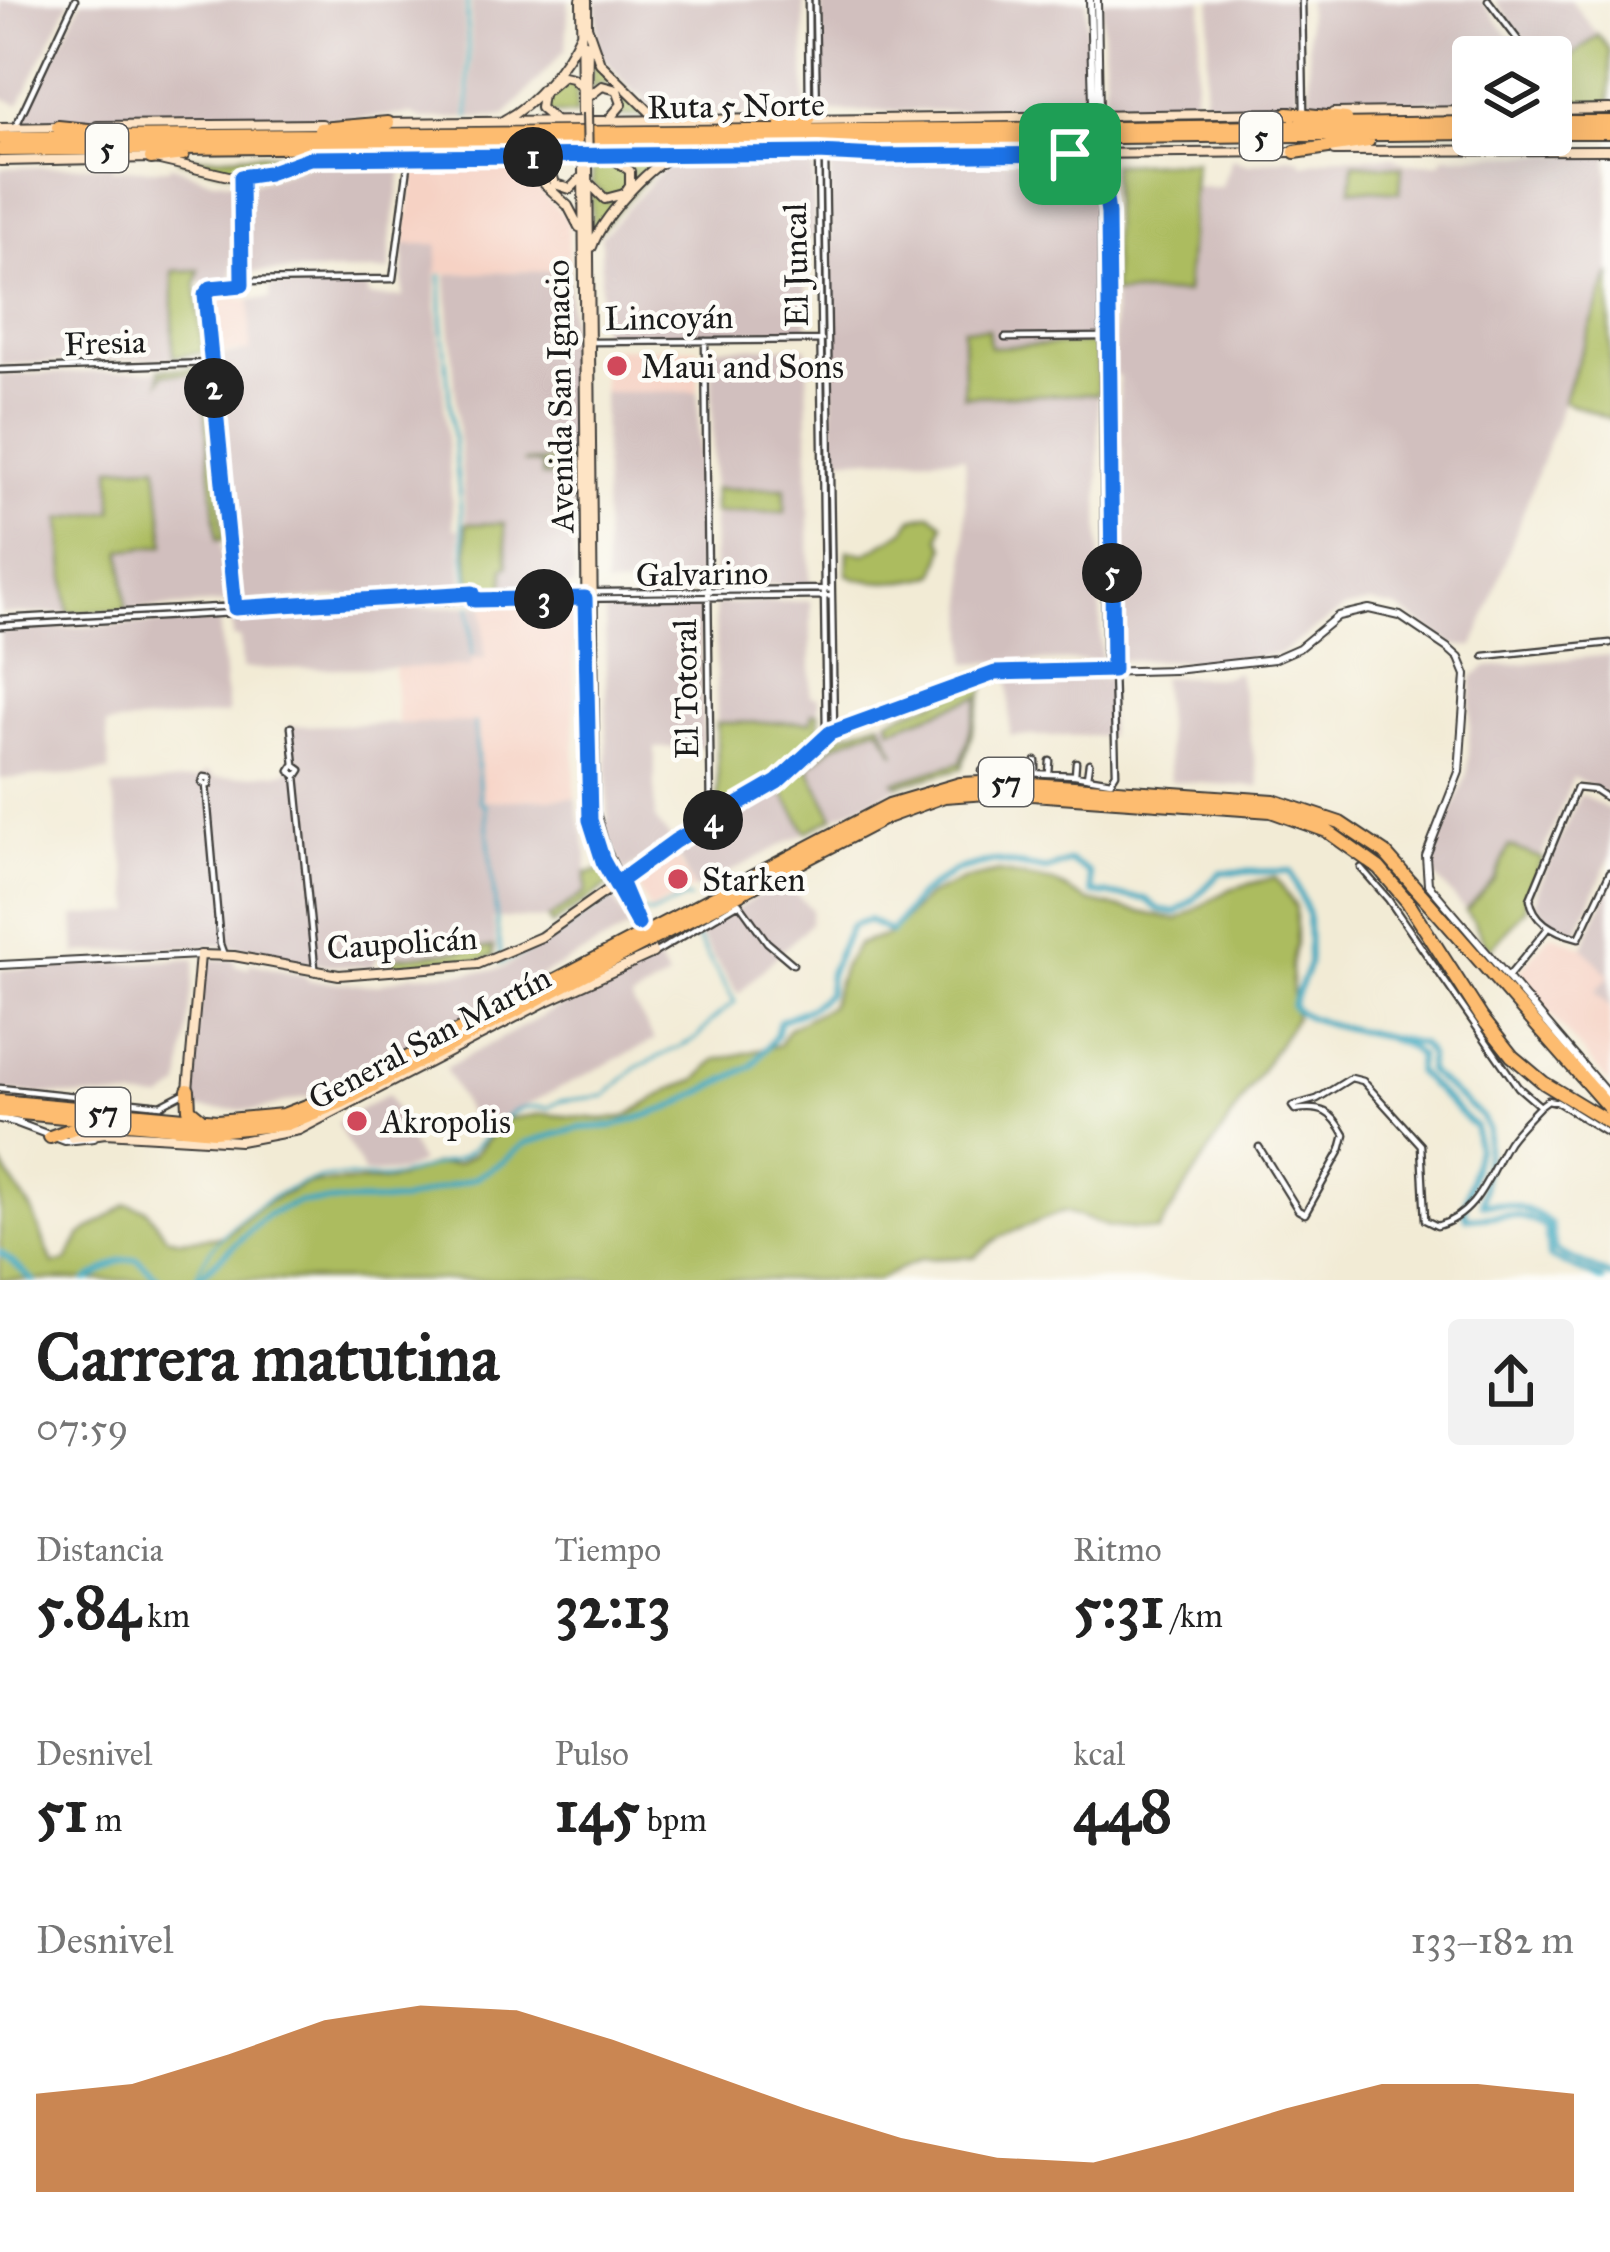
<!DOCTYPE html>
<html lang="es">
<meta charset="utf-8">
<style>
body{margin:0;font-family:"IM FELL Great Primer",serif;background:#f2f2f2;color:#222;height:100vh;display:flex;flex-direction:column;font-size:45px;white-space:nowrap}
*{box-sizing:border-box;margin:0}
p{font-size:39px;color:#767676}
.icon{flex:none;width:66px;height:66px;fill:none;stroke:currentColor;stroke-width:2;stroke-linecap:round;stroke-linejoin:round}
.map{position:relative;height:1280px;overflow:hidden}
.sheet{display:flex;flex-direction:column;background:#fff;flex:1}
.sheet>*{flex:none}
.controls{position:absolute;left:1452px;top:36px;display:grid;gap:24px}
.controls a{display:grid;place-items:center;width:120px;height:120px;border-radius:12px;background:#fff;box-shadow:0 12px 48px #0002;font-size:60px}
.pin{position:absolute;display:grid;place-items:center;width:102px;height:102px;color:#fff;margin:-51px;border-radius:24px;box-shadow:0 6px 18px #0006}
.km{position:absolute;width:60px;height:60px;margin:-30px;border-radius:50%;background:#222;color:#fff;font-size:33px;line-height:60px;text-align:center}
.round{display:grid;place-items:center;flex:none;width:126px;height:126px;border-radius:12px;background:#f2f2f2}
.overview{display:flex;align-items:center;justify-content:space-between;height:204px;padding:0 36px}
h1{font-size:66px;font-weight:700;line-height:90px}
.metrics{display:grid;grid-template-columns:repeat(3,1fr);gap:18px;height:204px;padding:12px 36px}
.metrics div{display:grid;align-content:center}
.metrics b{font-size:60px;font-weight:700}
.metrics small{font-size:33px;font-weight:400}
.metrics p{font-size:33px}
.chart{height:336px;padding:24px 36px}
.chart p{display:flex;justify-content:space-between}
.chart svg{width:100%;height:216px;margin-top:12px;fill:#b45309;opacity:.7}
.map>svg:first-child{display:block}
.built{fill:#f6d2c4}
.industrial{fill:#d1bfbe}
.green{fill:#acbc5f;stroke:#646c3e;stroke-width:3}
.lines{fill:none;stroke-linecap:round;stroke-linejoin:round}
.stream{stroke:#3fa9bf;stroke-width:3}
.canal{stroke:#3fa9bf;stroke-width:6}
.minor-casing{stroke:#3c3b38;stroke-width:9}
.tertiary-casing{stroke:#3c3b38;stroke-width:10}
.secondary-casing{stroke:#3c3b38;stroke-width:12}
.motorway-casing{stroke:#3c3b38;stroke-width:16}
.minor{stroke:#fff;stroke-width:4.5}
.tertiary{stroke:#fff;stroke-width:6}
.secondary{stroke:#fee4c5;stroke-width:8}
.motorway{stroke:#fdbc6f;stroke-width:12}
.secondary-bridge-casing{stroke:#3c3b38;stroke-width:12;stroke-linecap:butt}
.motorway-bridge-casing{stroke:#3c3b38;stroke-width:16;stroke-linecap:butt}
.secondary-bridge{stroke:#fee4c5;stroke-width:8}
.motorway-bridge{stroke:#fdbc6f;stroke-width:12}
.route-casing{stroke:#fff;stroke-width:24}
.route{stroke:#1a73e8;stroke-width:15}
.poi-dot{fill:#d1495b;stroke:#fdfcf7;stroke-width:4.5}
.labels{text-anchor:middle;stroke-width:9;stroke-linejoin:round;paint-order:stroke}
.shield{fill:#fdfcf7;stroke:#605f5e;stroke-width:3}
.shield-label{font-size:30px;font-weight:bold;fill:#1c1c1c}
.street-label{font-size:33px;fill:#1c1c1c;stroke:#fdfcf7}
.poi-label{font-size:33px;fill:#1c1c1c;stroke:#fdfcf7;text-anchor:start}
</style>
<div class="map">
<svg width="1610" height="1280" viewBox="0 0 1610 1280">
<rect width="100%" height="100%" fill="#fdfcf7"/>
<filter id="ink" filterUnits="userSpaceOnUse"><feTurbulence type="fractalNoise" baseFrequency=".00833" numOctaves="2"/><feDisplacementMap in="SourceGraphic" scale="24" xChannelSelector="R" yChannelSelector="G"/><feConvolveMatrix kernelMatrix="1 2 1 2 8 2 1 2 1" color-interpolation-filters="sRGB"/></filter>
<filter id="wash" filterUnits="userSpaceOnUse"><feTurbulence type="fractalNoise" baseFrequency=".004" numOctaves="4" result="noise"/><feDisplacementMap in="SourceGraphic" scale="48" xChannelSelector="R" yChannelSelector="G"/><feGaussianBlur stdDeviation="2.7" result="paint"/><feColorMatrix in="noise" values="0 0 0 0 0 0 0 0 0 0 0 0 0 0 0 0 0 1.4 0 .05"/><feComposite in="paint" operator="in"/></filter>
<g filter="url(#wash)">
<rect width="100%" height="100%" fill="#f2ebd5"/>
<path class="built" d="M518 167 568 220 569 270 436 274 437 244H404L415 170Z
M213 295H239L240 299H250V351L218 352Z
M602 348H698V392H603Z
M573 604 575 798 483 801 398 724 394 667H470V659H484L483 605Z
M674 853 694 888 650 911 635 882Z
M1551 934 1583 947 1610 976 1595 991 1610 1008V1084L1517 975Z"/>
<path class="industrial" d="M0 0H70L19 105 0 96Z
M82 0H464L466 118 423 119 411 114 363 118 181 121 152 116 103 117 99 122H22Z
M471 0H569L566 49 504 117 471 118Z
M596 0H804L805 115 656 114 643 101 644 95 634 92 602 57 598 48Z
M821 0H1086L1087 103 1082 109 821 112Z
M1102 0H1203L1194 102 1187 108 1106 106Z
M1212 0H1296L1298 108H1203Z
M1307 0H1481L1525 57H1473V107H1444L1441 100 1417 101 1413 107 1310 108Z
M1495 0H1571L1598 35 1551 73V57H1537Z
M1608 154 1610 273 1474 647 1454 645 1397 608 1371 603 1344 609 1281 653 1231 661 1118 660 1115 469H1123V448L1120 447 1119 375 1114 374 1113 293H1186L1194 187H1221L1232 158 1247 164 1289 157 1300 159 1302 164 1334 157H1394L1404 163H1440L1445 156Z
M691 160 813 162 814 237 806 238 807 332 601 335V237L660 172 673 163Z
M1085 161 1096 203 1097 343 989 347 965 396 1098 394 1101 660 967 663 965 457 833 458 830 162Z
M311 164 403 165 390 240V271L246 272 245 186Z
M112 165 113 169H169L170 165 208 179 233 182 232 283H199L198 270 173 271V358L0 365V168Z
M404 244H438L436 297 454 529H459L464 589 240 603 217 355 250 351V299H270V286L368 284V297H403Z
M569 270 574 587 504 589V566L508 565 504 524H466L446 274Z
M712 347H807L810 585 714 584Z
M203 369 227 603 126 610 121 549 164 545 113 511 62 519 68 613 0 614V375Z
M603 392H698L700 585 605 587Z
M811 601V696L819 697V713H812V722L717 723 715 604Z
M700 602 703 747 655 748V819L671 839 624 873 601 821 608 820 605 604Z
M483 605 485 659H471V667L242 669 240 638H233L232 619Z
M219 620 228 714 106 725 110 772 0 779V631Z
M1610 655V796L1573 777 1541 858 1509 846 1495 878 1465 910 1432 873 1435 856 1467 773 1473 676 1486 667Z
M1238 672 1260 787 1170 781 1161 677H1224Z
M1009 678H1110L1109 736H1010Z
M985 682 962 768 928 774 834 817 806 765 830 740Z
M477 722 483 801 575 798 587 854 586 892 548 919 493 918 496 950 399 963 393 954 378 956 373 966 360 967 301 963 227 945 79 953 76 958 74 916 133 912 112 788 197 779 206 772 215 778 286 772 291 763 288 726Z
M780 788 807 832 695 890 674 849Z
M1583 795 1610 811V857L1576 934 1555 926 1535 904 1538 889 1579 796Z
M783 880 812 910 810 924 738 994 698 933Z
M1610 885V1008L1595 991 1609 976 1583 947Z
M614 899 630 928 324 1092 258 1110 193 1109 203 959 235 960V966L249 968 250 963 305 976 309 981 340 983 376 985 411 975 490 971 503 968 541 946Z
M655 956 668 978 631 1000 655 1040 476 1130 445 1068Z
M195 959 181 1087 162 1100 0 1092V970Z
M388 1094 420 1163 400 1172 365 1174 336 1123Z"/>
<path class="green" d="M1598 35 1610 50V104L1571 105 1551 73Z
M593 56 650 117 617 116 624 99 613 85 603 83 591 90Z
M560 81H570L577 89 576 115 549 114 543 107V99Z
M263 154 311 156C249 176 239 176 177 159Z
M665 157 592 239 591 192 609 202 623 198 633 173 623 159Z
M602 161H615L627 168 626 189 609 198 592 184 593 163 601 165Z
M1195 161 1186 293H1113L1112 164Z
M1353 163 1402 167 1400 192 1351 189Z
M199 270 196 284 203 353 173 357V271Z
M1610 273V419L1563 401Z
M963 328 988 329 990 347 1097 343 1098 394 964 396Z
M208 368 224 540H217L202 377 199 374H164L160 381V369Z
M571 435 579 438 581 486 562 485 556 466 545 467V473L556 474 558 485 555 477 542 476 541 464 523 462 572 460Z
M157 465 165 545 122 550 126 610 68 613 61 519 113 511 111 467Z
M785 488V512L714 513V489Z
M931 514 943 523 940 538 945 547 936 574C914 583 868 586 847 574L848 550 865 554 904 531 912 519Z
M504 523 508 566 504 567V589H470L466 524Z
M986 683 962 768 898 785 894 782 961 762 980 696 891 729 889 719Z
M812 713H819V736C789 768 756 790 718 811L717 723 811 722Z
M880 721 896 754 880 728H874L834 745 808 767 834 817 807 832 780 788 838 736Z
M1509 846 1543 859 1525 902 1526 908 1490 949C1479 937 1477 922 1466 911L1495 878Z
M603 870 609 885 552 925 548 919 586 892V873Z
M999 872 1053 882 1088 901 1177 920 1230 889 1275 877 1296 907V944L1291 968 1295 1018 1158 1231 1109 1227 1064 1211 1002 1236 974 1257 921 1259 877 1280H0V1162L32 1211 53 1264 67 1261 80 1236 127 1204 146 1209 167 1237 180 1240 224 1236 260 1206 308 1183 389 1181 434 1165 456 1164 474 1154 506 1119 543 1114 602 1119 625 1117 671 1089 697 1080 715 1060 779 1045 789 1028 830 1006 843 967 858 944 888 935 927 896 963 880Z
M493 947V956L480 961 395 967 392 964V958Z"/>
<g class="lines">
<path class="stream" d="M467 0 469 118
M441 275 442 322 468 584
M470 606 472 655
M475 724 480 801 485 805 501 963 539 946 580 918
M629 885 638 907
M641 912 651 914 685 898 690 899
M585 914 614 895
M195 1280C210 1231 279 1183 330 1177 351 1175 374 1181 395 1177 412 1173 430 1166 448 1162 491 1151 493 1099 548 1108L560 1101 605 1096 636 1068 697 1038 713 1019 735 1002 695 935"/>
<path class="canal" d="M1389 1038 1409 1047 1419 1056 1417 1072 1475 1127 1477 1148 1464 1210 1466 1218C1496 1217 1519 1209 1546 1228L1549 1257 1602 1280
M0 1252 33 1280
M87 1280 122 1260 137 1259 160 1280
M196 1280 267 1215 299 1202 401 1201 475 1178 501 1163 525 1143 580 1128 614 1126 670 1108 752 1066 776 1036 780 1021 810 1008 828 993 830 972 851 926 868 920 891 932 918 896 954 871 994 861 1046 870 1070 861 1089 873 1092 893 1146 899 1159 910 1175 913 1194 899 1221 872 1290 871 1308 913 1309 964 1292 1006C1304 1025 1393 1036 1421 1044L1429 1055 1428 1071 1481 1116 1488 1130 1482 1204C1506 1203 1531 1207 1551 1224L1555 1251 1610 1276"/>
</g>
</g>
<g filter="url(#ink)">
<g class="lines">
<defs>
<path id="minor" d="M808 0 809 120
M815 0 817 120
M1302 0 1304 113
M1488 0 1531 57
M1551 84 1560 98 1561 110
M15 128 75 0
M818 153 826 735
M825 156 834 731
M241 179 243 281
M1005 338 1103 337
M705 341 711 821
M593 342 822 340
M0 370 210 363
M235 615 206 293 213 288 239 287 243 281 393 279 409 158
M0 619 457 594 830 589
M0 626 467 600 830 596
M1484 656 1610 643
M291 727 295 765
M294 765 301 770 297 776 290 771Z
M982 771 1075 775 1111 781 1116 773 1113 670
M1036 773V761
M1049 773 1050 761
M1075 775 1076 762
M296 776 315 967
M204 777 210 778 209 785 202 783Z
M1087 777 1089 763
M206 785 220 944 224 955
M1610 800 1595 790 1576 788 1530 899C1534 923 1557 933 1579 938L1610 872
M1361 868 1388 899 1518 1087 1540 1106
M656 952 739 903 767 942 793 964
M1507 978 1548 928
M0 1088 161 1105 182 1094
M1540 1106 1548 1100 1557 1102 1610 1135
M1259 1147 1298 1210 1305 1214 1341 1150 1345 1135C1332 1111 1322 1106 1295 1110L1292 1106 1317 1099 1351 1078 1363 1081 1421 1145 1425 1220 1437 1226C1478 1215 1488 1175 1508 1142 1517 1129 1529 1118 1540 1106"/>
<path id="tertiary" d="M1090 0 1095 171 1101 211 1106 668
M1097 0 1100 165 1108 214 1113 670
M620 881 675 841 777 782 830 733 988 675 1174 670 1274 659 1299 648 1338 616 1369 609 1400 616 1449 649 1459 658 1466 675 1459 772 1426 856 1428 884 1610 1097
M0 965 200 955
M0 1119 20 1123
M17 1123 65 1141 94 1138"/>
<path id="secondary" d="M581 0 582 113
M587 0V28
M587 26 600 63 654 116
M588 97 602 86 617 90 622 104 610 118
M1551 110 1610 109
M587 113 588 43
M1333 113 1473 111
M553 119 540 108 542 94 563 76 572 78 579 85
M504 120C535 104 567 64 581 33
M805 120 1288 113
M385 123 784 119
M97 126 322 124
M0 128 58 127
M1334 151 1610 150
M824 153 883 156 1295 152
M561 157 551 170 555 184 570 189 580 179
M422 158 785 153
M518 159 568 206 579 227
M0 161 151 158 233 177 268 173 311 158H365
M583 165 588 804 597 846 630 914
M588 182 605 199 624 194 630 185V171L612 158
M592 247C601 219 646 170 672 156
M188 1090 200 955 234 956 339 975 478 964 541 937 619 882
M72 1138 105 1133 240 1141 299 1130 545 1002 653 953 605 849 595 812 588 165"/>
<path id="motorway" d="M1288 113 1346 119
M1551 122H1610
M782 124 809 120
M58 127 99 131
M1116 128 1473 123
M320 129 388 123
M1551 132H1610
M1116 137 1473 133
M0 138 1075 128
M778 148 825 153
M0 150 1075 138
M1295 152 1368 141
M361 153 425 157
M151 158 183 154
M647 932 889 805 960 784 1002 782 1274 801 1340 823 1385 853 1610 1109
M651 940 889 816 944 796 1002 792 1271 811 1327 831 1379 868 1407 901 1482 1018 1512 1056 1544 1083 1610 1123
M188 1090 189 1109 200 1118
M0 1101 217 1121 283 1115 338 1094 639 936
M0 1111 214 1131 287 1124 342 1102 643 944
M50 1137 85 1124"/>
</defs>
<use href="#minor" class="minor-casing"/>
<use href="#tertiary" class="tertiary-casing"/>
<use href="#secondary" class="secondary-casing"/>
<use href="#motorway" class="motorway-casing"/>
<use href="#minor" class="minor"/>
<use href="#tertiary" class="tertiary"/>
<use href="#secondary" class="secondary"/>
<use href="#motorway" class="motorway"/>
<defs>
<path id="secondary-bridge" d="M587 113 588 165"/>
<path id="motorway-bridge" d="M1075 128H1116
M1075 138 1116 137
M639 936 647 932
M643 944 651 940"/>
</defs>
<use href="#secondary-bridge" class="secondary-bridge-casing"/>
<use href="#motorway-bridge" class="motorway-bridge-casing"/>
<use href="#secondary-bridge" class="secondary-bridge"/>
<use href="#motorway-bridge" class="motorway-bridge"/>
</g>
</g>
<g class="lines" filter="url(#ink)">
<defs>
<path id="route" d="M818 153 878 156 1100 154 1108 214 1113 670 995 673 830 733 777 782 675 841 620 881 638 924 603 861 590 820 585 598 474 600 473 593 235 608 205 295 211 288 242 285 241 177 268 173 310 158Z"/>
</defs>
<use href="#route" class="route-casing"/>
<use href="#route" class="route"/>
</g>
<g class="poi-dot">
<circle cx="617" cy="366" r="12"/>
<circle cx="678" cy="879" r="12"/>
<circle cx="357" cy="1121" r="12"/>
</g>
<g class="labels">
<g class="shield">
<rect x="1240" y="112" width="42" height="48" rx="9"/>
<rect x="86" y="124" width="42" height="48" rx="9"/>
<rect x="979" y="758" width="54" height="48" rx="9"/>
<rect x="76" y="1088" width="54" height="48" rx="9"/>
</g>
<g class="shield-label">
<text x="1261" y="146">5</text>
<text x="107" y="158">5</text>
<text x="1006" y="792">57</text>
<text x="103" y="1122">57</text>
</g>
<g class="street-label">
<text transform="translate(736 105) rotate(-1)" y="12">Ruta 5 Norte</text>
<text transform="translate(795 265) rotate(-91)" y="12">El Juncal</text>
<text transform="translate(669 317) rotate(-1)" y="12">Lincoyán</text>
<text transform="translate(105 342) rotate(-2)" y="12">Fresia</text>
<text transform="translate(559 396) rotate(-91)" y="12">Avenida San Ignacio</text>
<text transform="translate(702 573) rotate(-1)" y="12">Galvarino</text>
<text transform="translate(685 689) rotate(-91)" y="12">El Totoral</text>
<text transform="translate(402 942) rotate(-4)" y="12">Caupolicán</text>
<text transform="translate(429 1037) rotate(-28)" y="12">General San Martín</text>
</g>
<g class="poi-label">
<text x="641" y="378">Maui and Sons</text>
<text x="702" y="891">Starken</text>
<text x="381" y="1133">Akropolis</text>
</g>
</g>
</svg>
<div class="controls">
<a><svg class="icon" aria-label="layers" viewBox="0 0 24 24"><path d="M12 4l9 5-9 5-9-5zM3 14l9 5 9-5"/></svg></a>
</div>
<div class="pin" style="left:1070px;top:154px;background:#1e9e55"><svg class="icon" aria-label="arrive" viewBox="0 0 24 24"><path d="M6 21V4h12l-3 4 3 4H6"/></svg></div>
<b class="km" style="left:533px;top:157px">1</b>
<b class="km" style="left:214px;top:388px">2</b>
<b class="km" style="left:544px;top:599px">3</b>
<b class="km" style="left:713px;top:820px">4</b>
<b class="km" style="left:1112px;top:573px">5</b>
</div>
<section class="sheet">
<div class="overview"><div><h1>Carrera matutina</h1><p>07:59</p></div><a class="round"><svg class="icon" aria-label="share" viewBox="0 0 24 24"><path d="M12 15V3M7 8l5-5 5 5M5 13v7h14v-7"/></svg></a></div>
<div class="metrics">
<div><p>Distancia</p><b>5.84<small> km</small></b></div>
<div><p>Tiempo</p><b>32:13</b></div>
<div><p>Ritmo</p><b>5:31<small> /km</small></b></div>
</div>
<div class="metrics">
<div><p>Desnivel</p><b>51<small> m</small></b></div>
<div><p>Pulso</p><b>145<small> bpm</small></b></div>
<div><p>kcal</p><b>448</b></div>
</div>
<div class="chart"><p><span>Desnivel</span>133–182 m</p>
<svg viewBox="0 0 160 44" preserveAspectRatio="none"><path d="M0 44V24L10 22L20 16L30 9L40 6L50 7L60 13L70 20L80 27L90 33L100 37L110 38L120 33L130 27L140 22L150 22L160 24V44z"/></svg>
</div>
</section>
